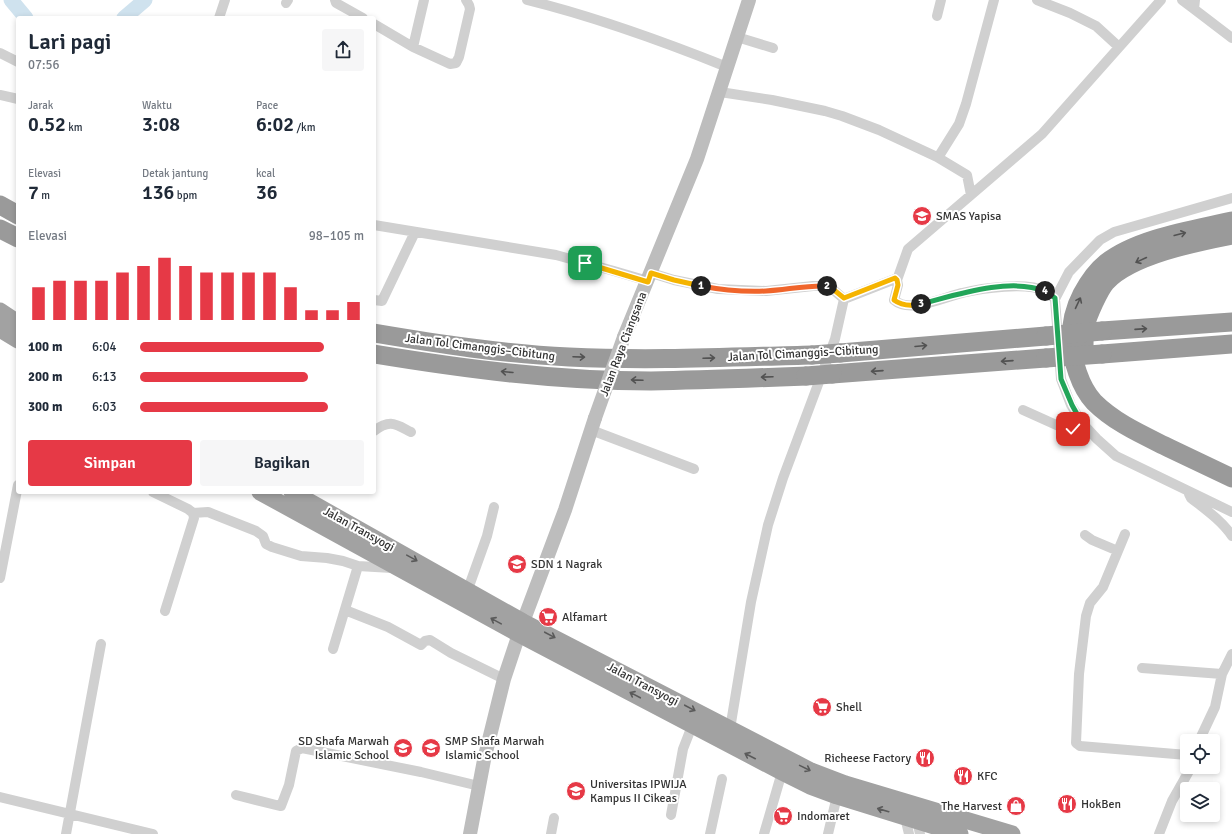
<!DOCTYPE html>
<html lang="id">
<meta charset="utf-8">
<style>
body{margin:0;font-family:Signika,sans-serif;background:#f6f6f7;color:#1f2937;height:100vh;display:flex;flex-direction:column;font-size:15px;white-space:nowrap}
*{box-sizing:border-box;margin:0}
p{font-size:13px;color:#747a83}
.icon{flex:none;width:22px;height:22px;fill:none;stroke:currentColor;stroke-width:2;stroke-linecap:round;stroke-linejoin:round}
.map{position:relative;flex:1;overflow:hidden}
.sheet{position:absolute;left:16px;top:16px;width:360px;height:478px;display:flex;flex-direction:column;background:#fff;border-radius:4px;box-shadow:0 2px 6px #0003}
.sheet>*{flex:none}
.tools{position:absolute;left:1180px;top:734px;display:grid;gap:8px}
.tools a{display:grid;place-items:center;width:40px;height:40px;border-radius:4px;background:#fff;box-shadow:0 2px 6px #0003;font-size:20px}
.pin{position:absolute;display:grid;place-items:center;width:34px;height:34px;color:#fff;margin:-17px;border-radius:8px;box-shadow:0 2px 6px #0006}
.km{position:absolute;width:20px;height:20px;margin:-10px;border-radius:50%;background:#222;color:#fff;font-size:11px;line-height:20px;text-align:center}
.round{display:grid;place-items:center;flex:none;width:42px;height:42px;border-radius:4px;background:#f6f6f7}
.summary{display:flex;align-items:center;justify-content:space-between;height:68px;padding:0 12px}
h1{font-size:22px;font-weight:600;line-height:30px}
.metrics{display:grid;grid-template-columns:repeat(3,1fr);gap:6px;height:68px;padding:4px 12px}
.metrics div{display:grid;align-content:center}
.metrics b{font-size:20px;font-weight:600}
.metrics small{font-size:11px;font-weight:400}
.metrics p{font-size:11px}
.chart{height:112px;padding:8px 12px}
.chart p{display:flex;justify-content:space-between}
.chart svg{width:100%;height:72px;margin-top:4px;stroke:#e63946;stroke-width:6}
.cta{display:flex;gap:8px;margin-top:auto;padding:8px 12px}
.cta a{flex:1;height:46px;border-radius:4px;background:#e63946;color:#fff;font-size:16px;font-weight:600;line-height:46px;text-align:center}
.cta a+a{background:#f6f6f7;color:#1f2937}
ul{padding:0 12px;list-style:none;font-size:13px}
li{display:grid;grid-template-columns:64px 48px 1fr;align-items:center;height:30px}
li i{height:10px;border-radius:5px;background:#e63946}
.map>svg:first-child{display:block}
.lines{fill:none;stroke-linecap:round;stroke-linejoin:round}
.river{stroke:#cfe2ee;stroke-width:15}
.minor{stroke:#d0d0d0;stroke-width:10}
.secondary{stroke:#bdbdbd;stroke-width:14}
.trunk{stroke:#a2a2a2;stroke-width:17}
.motorway{stroke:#9a9a9a;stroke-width:19}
.secondary-bridge{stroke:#bdbdbd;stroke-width:14}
.motorway-bridge{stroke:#9a9a9a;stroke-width:19}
.oneway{stroke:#525252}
.oneway2{stroke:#5a5a5a}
.split-1-casing{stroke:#fff;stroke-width:8}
.split-2-casing{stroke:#fff;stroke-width:8}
.split-3-casing{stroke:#fff;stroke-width:8}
.split-4-casing{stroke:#fff;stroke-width:8}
.split-5-casing{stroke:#fff;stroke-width:8}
.split-1{stroke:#f5b400;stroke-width:5}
.split-2{stroke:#f0652b;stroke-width:5}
.split-3{stroke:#f5b400;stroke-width:5}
.split-4{stroke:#22a559;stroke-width:5}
.split-5{stroke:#22a559;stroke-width:5}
.labels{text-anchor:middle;stroke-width:4;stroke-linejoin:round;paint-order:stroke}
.poi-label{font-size:12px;fill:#333;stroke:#fff;text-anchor:start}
.street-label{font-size:12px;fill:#333;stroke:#fff}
</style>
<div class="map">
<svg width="1232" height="834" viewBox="0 0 1232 834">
<rect width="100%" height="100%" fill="#fff"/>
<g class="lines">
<path class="river" d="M11 0 26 18
M124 18 145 0"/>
<path class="minor" d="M335 0 336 3 363 18
M424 0 413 47 450 64 456 63 459 57 470 9 469 5 466 0
M527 0C596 17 662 41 727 67
M1037 0 1070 13 1096 26 1119 47
M1182 0 1194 9
M1195 0 1194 9 1232 38
M286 3 288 0
M937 16 941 0
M219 18 225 0
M374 24 413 47
M737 37 773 48
M0 53 18 62
M720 92 772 100 825 111 842 116 879 130 937 157 939 156 959 124 966 104 994 0
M0 95 18 99
M937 157 967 175 971 195
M1232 198 1114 232 1100 240 1069 272 1055 299 1061 379 1071 405 1082 423 1097 439 1116 456 1232 512
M374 225 556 255 614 271 648 281
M651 273 674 280 718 289 766 291 813 286H829L844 299
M844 299 895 279 897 280
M1055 299C1052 296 1048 293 1045 291 1027 282 982 288 962 293 944 297 910 314 894 300L898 285 897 280 908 249 1042 134 1161 0
M374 300 382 301 415 232
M1023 410 1063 428 1073 429 1082 423
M591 430 694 469
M374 431C390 419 395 424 411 432
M153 492 188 509 193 513 194 518 165 611
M1189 494 1191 498C1205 509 1222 521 1232 536
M193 513 208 512 256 531 263 536 266 544 272 547 301 556 327 558 343 561 358 566 333 649
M1125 534 1103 587 1090 603 1086 616 1079 674 1076 743 1080 746 1187 755
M1085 535 1092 540 1118 551
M358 566 392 568
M0 578 18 485
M468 589 487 536 494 507
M345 610 388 627 421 645 425 641 430 640 451 653 504 679
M1142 668 1222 674
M730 729 751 602 768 525 783 478 835 339 844 299
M1199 741 1215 707 1222 674 1232 654
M236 795 280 806H281L289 785 296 751 302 748 421 772 479 786
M0 797 153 834
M671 815 683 749 692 726
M905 817 909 834
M917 820 920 834
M66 834 101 644
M551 834 554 818
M710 834 722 779
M764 834 782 772
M828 834 837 796
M1159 834 1172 801 1189 771 1190 767"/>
<path class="secondary" d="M624 337 697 159 749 0
M523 622 565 510 595 418
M470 834 484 760 504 679 519 634"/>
<path class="trunk" d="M0 311 18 323
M0 329 18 340
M260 492 519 634 782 772 810 786 837 796 960 834
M292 492 523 622 811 771 845 784 1012 834"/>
<path class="motorway" d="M0 205 18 215
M1232 221C1193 230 1138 238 1106 263 1096 271 1088 283 1082 294 1074 309 1071 323 1071 340 1072 360 1080 387 1094 402 1115 423 1143 435 1169 448 1190 458 1211 468 1232 478
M0 229 18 238
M1102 331 1232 322
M374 333C439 344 504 354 569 357 650 361 731 357 812 355
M1084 348C1084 341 1084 333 1085 326 1088 315 1099 290 1106 282 1131 255 1196 242 1232 235
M840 353 1046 336
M374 354C465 369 558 381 651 381 703 380 754 378 806 376
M1102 354 1232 344
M832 374 1046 358"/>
<path class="secondary-bridge" d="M595 418 624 337"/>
<path class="motorway-bridge" d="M1046 336 1102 331
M812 355 840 353
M1046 358 1102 354
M806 376 832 374"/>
</g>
<defs><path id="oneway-shaft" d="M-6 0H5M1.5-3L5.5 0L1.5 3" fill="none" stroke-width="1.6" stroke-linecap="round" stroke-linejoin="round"/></defs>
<g class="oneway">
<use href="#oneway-shaft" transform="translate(1180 234) rotate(-14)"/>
<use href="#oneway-shaft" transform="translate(1141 260) rotate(155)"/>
<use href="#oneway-shaft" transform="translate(1078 303) rotate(-65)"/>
<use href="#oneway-shaft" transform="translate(1141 329) rotate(-4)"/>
<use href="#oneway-shaft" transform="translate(921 346) rotate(-5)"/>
<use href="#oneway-shaft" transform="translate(579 357) rotate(2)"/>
<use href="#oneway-shaft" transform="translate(709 358) rotate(-2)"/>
<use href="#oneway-shaft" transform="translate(1007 361) rotate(176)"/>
<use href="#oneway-shaft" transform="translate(877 371) rotate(176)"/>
<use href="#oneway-shaft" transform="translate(507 372) rotate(-175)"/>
<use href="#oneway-shaft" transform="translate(767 377) rotate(178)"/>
<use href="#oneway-shaft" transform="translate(637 380) rotate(-178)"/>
</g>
<g class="oneway2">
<use href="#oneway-shaft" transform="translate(412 558) rotate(29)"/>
<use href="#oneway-shaft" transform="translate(496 621) rotate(-151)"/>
<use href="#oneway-shaft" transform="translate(550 635) rotate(28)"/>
<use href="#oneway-shaft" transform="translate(635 695) rotate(-152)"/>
<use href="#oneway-shaft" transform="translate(690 708) rotate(28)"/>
<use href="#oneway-shaft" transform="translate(750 756) rotate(-153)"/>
<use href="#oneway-shaft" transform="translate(805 768) rotate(26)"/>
<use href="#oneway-shaft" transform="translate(883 810) rotate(-164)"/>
</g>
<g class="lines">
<defs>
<path id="split-1" d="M585 263 648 282 651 273 674 280 701 286"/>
<path id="split-2" d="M701 286C722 290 744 292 766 291 786 290 806 285 827 286"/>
<path id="split-3" d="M827 286H829L844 298 895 278 897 280 898 285 894 300C902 306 912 306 921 304"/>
<path id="split-4" d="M921 304C956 295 1009 277 1045 291"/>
<path id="split-5" d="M1045 291 1055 298 1061 379 1072 405 1082 423 1073 429"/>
</defs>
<use href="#split-1" class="split-1-casing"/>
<use href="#split-2" class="split-2-casing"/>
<use href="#split-3" class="split-3-casing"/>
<use href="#split-4" class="split-4-casing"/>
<use href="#split-5" class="split-5-casing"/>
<use href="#split-1" class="split-1"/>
<use href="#split-2" class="split-2"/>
<use href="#split-3" class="split-3"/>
<use href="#split-4" class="split-4"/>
<use href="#split-5" class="split-5"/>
</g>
<defs>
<symbol id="school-disc" viewBox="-11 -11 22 22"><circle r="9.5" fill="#e63946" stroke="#fff"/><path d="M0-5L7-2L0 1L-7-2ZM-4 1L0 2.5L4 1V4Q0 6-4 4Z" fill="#fff"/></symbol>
<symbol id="supermarket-disc" viewBox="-11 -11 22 22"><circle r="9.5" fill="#e63946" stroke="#fff"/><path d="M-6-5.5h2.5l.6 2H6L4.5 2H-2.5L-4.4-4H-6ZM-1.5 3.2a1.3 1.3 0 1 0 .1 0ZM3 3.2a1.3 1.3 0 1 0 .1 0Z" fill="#fff"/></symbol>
<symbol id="restaurant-disc" viewBox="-11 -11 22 22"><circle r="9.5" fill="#e63946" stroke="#fff"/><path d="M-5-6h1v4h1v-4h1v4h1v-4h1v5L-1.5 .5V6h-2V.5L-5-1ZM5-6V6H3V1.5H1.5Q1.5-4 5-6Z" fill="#fff"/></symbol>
<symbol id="university-disc" viewBox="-11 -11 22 22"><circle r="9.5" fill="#e63946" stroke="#fff"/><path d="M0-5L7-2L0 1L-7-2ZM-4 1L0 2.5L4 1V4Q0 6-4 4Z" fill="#fff"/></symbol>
<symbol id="shop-disc" viewBox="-11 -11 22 22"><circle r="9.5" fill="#e63946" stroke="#fff"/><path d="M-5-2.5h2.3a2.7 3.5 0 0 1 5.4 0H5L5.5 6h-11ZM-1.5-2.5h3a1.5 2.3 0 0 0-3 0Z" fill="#fff"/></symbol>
</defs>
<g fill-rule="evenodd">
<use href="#school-disc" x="911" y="205" width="22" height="22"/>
<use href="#school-disc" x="506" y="553" width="22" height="22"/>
<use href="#supermarket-disc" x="537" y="606" width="22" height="22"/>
<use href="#supermarket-disc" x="811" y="696" width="22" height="22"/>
<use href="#school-disc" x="392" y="737" width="22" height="22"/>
<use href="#school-disc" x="420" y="737" width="22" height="22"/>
<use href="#restaurant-disc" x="914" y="747" width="22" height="22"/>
<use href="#restaurant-disc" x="952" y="765" width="22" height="22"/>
<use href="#university-disc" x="565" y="780" width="22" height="22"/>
<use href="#restaurant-disc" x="1056" y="793" width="22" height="22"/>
<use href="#shop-disc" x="1005" y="795" width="22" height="22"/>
<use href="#supermarket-disc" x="772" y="805" width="22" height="22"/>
</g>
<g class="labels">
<g class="poi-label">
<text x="936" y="220">SMAS Yapisa</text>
<text x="531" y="568">SDN 1 Nagrak</text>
<text x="562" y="621">Alfamart</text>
<text x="836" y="711">Shell</text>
<text x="389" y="745" text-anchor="end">SD Shafa Marwah<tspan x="389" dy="14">Islamic School</tspan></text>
<text x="445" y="745">SMP Shafa Marwah<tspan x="445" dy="14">Islamic School</tspan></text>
<text x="911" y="762" text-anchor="end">Richeese Factory</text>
<text x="977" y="780">KFC</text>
<text x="590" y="788">Universitas IPWIJA<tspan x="590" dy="14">Kampus II Cikeas</tspan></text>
<text x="1081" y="808">HokBen</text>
<text x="1002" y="810" text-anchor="end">The Harvest</text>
<text x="797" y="820">Indomaret</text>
</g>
<g class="street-label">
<text transform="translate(623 344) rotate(-69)" y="4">Jalan Raya Ciangsana</text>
<text transform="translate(480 347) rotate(7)" y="4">Jalan Tol Cimanggis–Cibitung</text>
<text transform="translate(803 353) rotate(-3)" y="4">Jalan Tol Cimanggis–Cibitung</text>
<text transform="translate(359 529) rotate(29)" y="4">Jalan Transyogi</text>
<text transform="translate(643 684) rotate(28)" y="4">Jalan Transyogi</text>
</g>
</g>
</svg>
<div class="tools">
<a><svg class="icon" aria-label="locate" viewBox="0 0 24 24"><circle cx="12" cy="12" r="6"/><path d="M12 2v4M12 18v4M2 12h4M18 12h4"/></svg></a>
<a><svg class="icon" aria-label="layers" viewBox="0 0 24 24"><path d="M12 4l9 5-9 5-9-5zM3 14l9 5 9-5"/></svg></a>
</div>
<div class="pin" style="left:585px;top:263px;background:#1e9e55"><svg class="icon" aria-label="arrive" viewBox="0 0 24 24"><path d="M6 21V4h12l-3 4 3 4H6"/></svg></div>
<div class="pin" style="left:1073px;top:429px;background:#d93025"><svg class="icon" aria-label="check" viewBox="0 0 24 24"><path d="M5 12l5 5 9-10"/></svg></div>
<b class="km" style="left:701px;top:286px">1</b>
<b class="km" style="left:827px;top:286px">2</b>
<b class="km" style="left:921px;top:304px">3</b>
<b class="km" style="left:1045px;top:291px">4</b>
<section class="sheet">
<div class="summary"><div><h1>Lari pagi</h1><p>07:56</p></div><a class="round"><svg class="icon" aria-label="share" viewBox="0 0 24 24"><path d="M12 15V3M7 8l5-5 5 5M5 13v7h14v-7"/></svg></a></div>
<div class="metrics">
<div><p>Jarak</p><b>0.52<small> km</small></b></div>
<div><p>Waktu</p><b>3:08</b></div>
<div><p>Pace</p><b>6:02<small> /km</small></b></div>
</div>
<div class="metrics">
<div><p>Elevasi</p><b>7<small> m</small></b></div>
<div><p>Detak jantung</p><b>136<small> bpm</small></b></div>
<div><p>kcal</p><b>36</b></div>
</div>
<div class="chart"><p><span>Elevasi</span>98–105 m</p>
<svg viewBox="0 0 160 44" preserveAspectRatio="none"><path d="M5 44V24M15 44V20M25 44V20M35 44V20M45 44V15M55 44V11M65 44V6M75 44V11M85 44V15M95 44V15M105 44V15M115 44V15M125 44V24M135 44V38M145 44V38M155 44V33"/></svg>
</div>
<ul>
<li><b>100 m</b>6:04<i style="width:82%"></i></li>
<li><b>200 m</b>6:13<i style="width:75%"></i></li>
<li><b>300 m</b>6:03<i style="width:84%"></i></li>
</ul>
<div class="cta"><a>Simpan</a><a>Bagikan</a></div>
</section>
</div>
